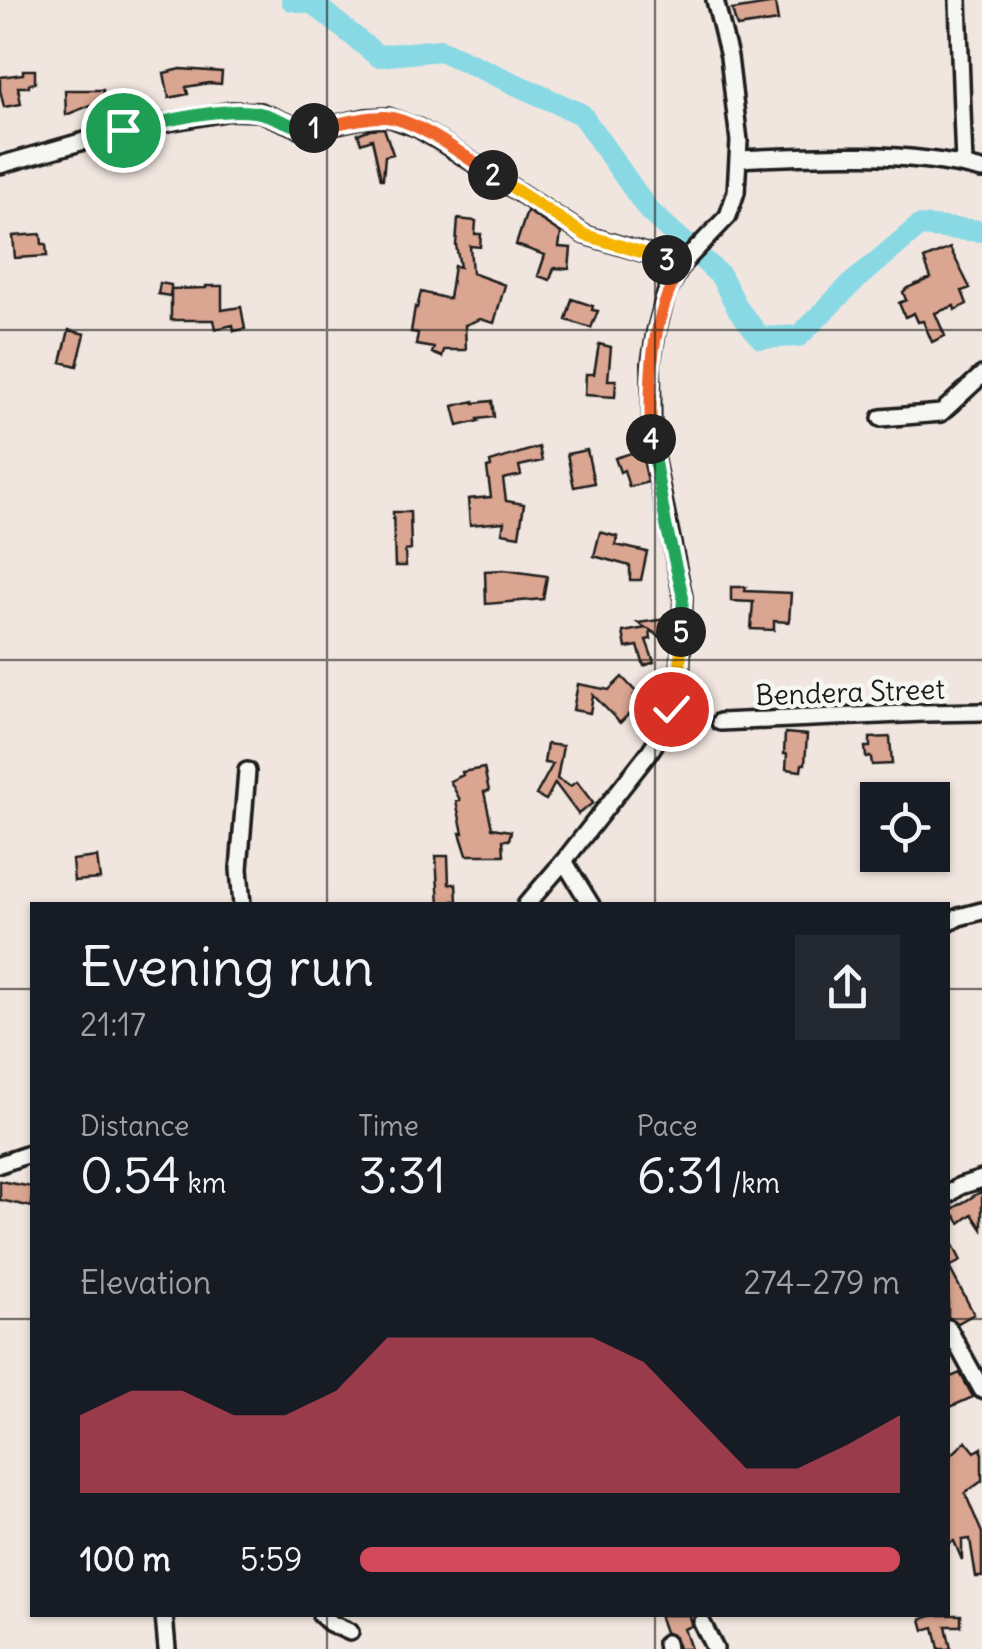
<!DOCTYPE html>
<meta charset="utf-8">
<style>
body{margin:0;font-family:Delius,sans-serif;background:#242831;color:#f1f3f6;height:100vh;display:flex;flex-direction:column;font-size:38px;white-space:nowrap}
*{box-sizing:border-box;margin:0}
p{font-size:32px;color:#9ea1a6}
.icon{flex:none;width:55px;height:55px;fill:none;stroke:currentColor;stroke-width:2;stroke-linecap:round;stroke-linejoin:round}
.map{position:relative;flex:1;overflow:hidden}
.details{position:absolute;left:30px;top:902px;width:920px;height:715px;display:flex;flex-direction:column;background:#171b24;border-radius:0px;box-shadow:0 2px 8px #0004}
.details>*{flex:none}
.tools{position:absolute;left:860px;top:782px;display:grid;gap:20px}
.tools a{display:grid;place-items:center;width:90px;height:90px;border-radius:0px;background:#171b24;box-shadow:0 2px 8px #0004;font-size:50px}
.pin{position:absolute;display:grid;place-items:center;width:85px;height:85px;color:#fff;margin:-42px;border:5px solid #fff;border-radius:50%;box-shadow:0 2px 10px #0007}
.km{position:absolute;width:50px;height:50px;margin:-25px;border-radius:50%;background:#222;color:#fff;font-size:28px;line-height:50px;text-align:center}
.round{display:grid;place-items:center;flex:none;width:105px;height:105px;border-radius:0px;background:#242831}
.summary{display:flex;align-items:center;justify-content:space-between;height:170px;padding:0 50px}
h1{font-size:55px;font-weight:600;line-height:75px}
.metrics{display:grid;grid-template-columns:repeat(3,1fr);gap:15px;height:170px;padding:10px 50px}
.metrics div{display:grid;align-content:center}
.metrics b{font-size:50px;font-weight:600}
.metrics small{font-size:28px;font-weight:400}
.metrics p{font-size:28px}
.chart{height:280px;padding:20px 50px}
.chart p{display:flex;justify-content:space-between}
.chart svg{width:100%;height:180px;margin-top:10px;fill:#d1495b;opacity:.7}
ul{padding:0 50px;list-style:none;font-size:32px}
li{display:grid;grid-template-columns:160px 120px 1fr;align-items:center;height:75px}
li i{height:25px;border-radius:12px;background:#d1495b}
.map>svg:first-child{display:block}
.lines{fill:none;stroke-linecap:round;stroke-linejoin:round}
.river{stroke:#89d9e5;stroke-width:22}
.building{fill:#dba691;stroke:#1c1c1c;stroke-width:2.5}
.minor-casing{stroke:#1c1c1c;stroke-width:22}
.minor{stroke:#f6f6f2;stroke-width:15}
.split-1-casing{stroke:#fff;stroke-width:20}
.split-2-casing{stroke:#fff;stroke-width:20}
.split-3-casing{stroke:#fff;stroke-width:20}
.split-4-casing{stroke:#fff;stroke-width:20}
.split-5-casing{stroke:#fff;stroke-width:20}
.split-6-casing{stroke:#fff;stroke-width:20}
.split-1{stroke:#22a559;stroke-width:12}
.split-2{stroke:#f0652b;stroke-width:12}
.split-3{stroke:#f5b400;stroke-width:12}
.split-4{stroke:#f0652b;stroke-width:12}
.split-5{stroke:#22a559;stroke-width:12}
.split-6{stroke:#f5b400;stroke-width:12}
.grid{fill:none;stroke:#1c1c1c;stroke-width:2.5;stroke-opacity:0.55}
.labels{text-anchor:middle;stroke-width:9;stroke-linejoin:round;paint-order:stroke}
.street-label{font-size:28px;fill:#1c1c1c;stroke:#f6f6f2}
</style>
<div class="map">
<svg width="982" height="1649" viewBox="0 0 982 1649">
<rect width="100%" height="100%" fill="#f1e6df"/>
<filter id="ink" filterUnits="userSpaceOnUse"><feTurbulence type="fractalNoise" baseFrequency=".01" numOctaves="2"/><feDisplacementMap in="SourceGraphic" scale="20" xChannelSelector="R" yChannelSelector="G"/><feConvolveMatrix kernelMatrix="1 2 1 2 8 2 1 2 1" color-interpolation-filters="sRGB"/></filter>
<g filter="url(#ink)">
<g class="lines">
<path class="river" d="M292 0 314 4 378 56 440 50 581 114 649 211 721 276 738 309 761 338 799 336 851 284 919 226 982 231"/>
</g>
<path class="building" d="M775 3 778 21 737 27 732 10Z
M181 69 222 72 221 84 209 83 186 87 188 94 169 98 164 73Z
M23 70H35V83L29 84V87H18L21 104 4 107 0 90V77L23 74Z
M65 90H103L105 110 112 109 113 121 92 123 91 105 66 115Z
M384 128 393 154 385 156 383 179H381L372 139 361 143 358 134 370 129Z
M527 211 561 233 559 247 571 248 569 269 554 268 550 280 538 276 545 255 516 245Z
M458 219 476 221 475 234H481L480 247 470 246 472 273 505 285 494 323 480 319 465 325 466 350H444L442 357 432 353 434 348 416 345 418 333 411 332 415 307 417 308 421 292 449 299 454 266 460 267 456 245Z
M41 234 42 244H46L47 256 15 258 13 236Z
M950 248 970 288 962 291 967 304 955 310 954 306 935 313 945 336 932 342 923 321 918 322 914 313 905 317 899 303 906 300 903 292 907 288 931 278 924 259Z
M160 283 171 285V289L206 288V286H222V310L241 307 245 329 234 331 233 325 216 329 214 320H171V289L170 296 158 294Z
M572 299 593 306 592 310 598 311 591 328 566 320Z
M69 330 85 334 77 366 61 362Z
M599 344 611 347 608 380H616L615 397 585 395 586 374H594Z
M474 401V403L492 401 494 417 478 419 479 421 458 426 453 406Z
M539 447 542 461 519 466 521 475 503 479 506 501 524 504 519 536 502 533 504 522 470 525 468 499 491 497 487 468 491 467 490 462Z
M587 450 594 483 574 487 567 454Z
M641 450 648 482 629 487 624 470 620 472 615 458Z
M393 512H410L411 550 405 551 406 566H395Z
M600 532 618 537 616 545 647 552 641 580H630V566L594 556Z
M504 570 547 576 543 599 486 604 485 571Z
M731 587H746L745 591 791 593 789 622 774 621V630L751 629 753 602 731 601Z
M667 619 668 630 661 631 662 638 650 630 651 639 646 640 654 662 644 666 638 646 626 648 623 632 646 628 638 623Z
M622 677 637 693 634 695 641 702 620 723 593 695 590 713 573 710 578 684 609 690Z
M785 733 807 735 805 764H802L801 771 786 769 787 754H784Z
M890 737 892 764 872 765 871 757H866L865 747H870V738Z
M547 744 563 746 557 779 570 786 577 782 593 803 578 814 555 783 546 800 536 795 553 764 544 763Z
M484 768 489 791 484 792 492 828 511 831 509 840H503L504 855H467L460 833H463L456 801 460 800 450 781 463 775 462 772Z
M436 856H448L449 884H456L457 901H453V905H439Z
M97 857 100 879 74 881 72 860Z
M0 1181 32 1187V1207L0 1200Z
M982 1191V1229L972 1214 960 1223 951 1210Z
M948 1235 961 1261 949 1267 974 1314 958 1323 948 1317Z
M960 1373 973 1397 948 1408V1378Z
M966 1441 975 1452 982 1448V1481L965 1493 982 1533V1577H976L970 1539 962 1540V1560L954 1541 948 1544V1458Z
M659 1615H690L691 1626 684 1629 691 1649H678L675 1637 665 1632Z
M935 1615H961V1626H946L951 1649H939L934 1627 924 1630 921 1619Z"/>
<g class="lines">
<defs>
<path id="minor" d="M958 0 964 165
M739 159C819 155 903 150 982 170
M0 165 123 130 231 111 260 112 301 129 319 128 366 118 388 117 418 128 443 143 585 235 682 264
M881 418 941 413 982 375
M720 722 925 713 982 712
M564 861 591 905
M242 905 239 869 247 771
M526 905 564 861 648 754 664 730 680 681 683 597 652 447 651 363 656 332 666 294 682 264 728 216 736 192 739 141 729 57 715 0
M948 923 959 917 982 911
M0 1164 32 1153
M948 1195 960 1186 982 1179
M948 1328 982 1390
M164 1615 167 1649
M321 1615 330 1623 350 1632
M702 1623 715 1649
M666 1643 667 1649"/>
</defs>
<use href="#minor" class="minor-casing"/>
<use href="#minor" class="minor"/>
</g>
</g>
<g class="lines" filter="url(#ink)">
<defs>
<path id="split-1" d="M123 130C162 123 215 107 254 112 275 114 292 130 314 128"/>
<path id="split-2" d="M314 128C337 125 360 117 383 117 414 117 467 158 493 175"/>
<path id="split-3" d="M493 175 585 235 667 260"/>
<path id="split-4" d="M651 439C649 375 650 322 682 264L667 260"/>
<path id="split-5" d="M651 439 666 525 683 597 681 632"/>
<path id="split-6" d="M671 709 680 680 681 632"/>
</defs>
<use href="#split-1" class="split-1-casing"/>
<use href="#split-2" class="split-2-casing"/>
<use href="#split-3" class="split-3-casing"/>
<use href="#split-4" class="split-4-casing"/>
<use href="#split-5" class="split-5-casing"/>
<use href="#split-6" class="split-6-casing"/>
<use href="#split-1" class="split-1"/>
<use href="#split-2" class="split-2"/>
<use href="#split-3" class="split-3"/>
<use href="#split-4" class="split-4"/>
<use href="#split-5" class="split-5"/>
<use href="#split-6" class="split-6"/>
</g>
<path class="grid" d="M327 0V905M655 0V905M0 330H982M0 660H982M0 989H32M948 989H982M0 1319H32M948 1319H982M327 1615V1649M655 1615V1649"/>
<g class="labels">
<g class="street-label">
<text transform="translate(850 692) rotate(-2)" y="10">Bendera Street</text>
</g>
</g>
</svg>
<div class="tools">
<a><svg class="icon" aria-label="locate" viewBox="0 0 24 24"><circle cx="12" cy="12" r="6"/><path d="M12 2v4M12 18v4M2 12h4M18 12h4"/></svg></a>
</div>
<div class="pin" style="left:123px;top:130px;background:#1e9e55"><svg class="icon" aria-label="arrive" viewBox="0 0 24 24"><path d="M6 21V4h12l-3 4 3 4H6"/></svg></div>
<div class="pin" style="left:671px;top:709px;background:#d93025"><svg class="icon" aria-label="check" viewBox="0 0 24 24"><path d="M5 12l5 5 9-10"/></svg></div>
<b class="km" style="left:314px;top:128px">1</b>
<b class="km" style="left:493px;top:175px">2</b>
<b class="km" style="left:667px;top:260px">3</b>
<b class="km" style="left:651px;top:439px">4</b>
<b class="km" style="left:681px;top:632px">5</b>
<section class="details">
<div class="summary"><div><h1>Evening run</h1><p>21:17</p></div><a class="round"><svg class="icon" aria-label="share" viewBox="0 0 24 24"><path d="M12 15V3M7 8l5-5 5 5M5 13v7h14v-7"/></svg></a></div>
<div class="metrics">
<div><p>Distance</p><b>0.54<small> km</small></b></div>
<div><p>Time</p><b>3:31</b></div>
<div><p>Pace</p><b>6:31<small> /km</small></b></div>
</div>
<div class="chart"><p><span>Elevation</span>274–279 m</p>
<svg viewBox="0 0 160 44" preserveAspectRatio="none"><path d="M0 44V25L10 19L20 19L30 25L40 25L50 19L60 6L70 6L80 6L90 6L100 6L110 12L120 25L130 38L140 38L150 32L160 25V44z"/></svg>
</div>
<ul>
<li><b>100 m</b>5:59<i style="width:100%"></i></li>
</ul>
</section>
</div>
